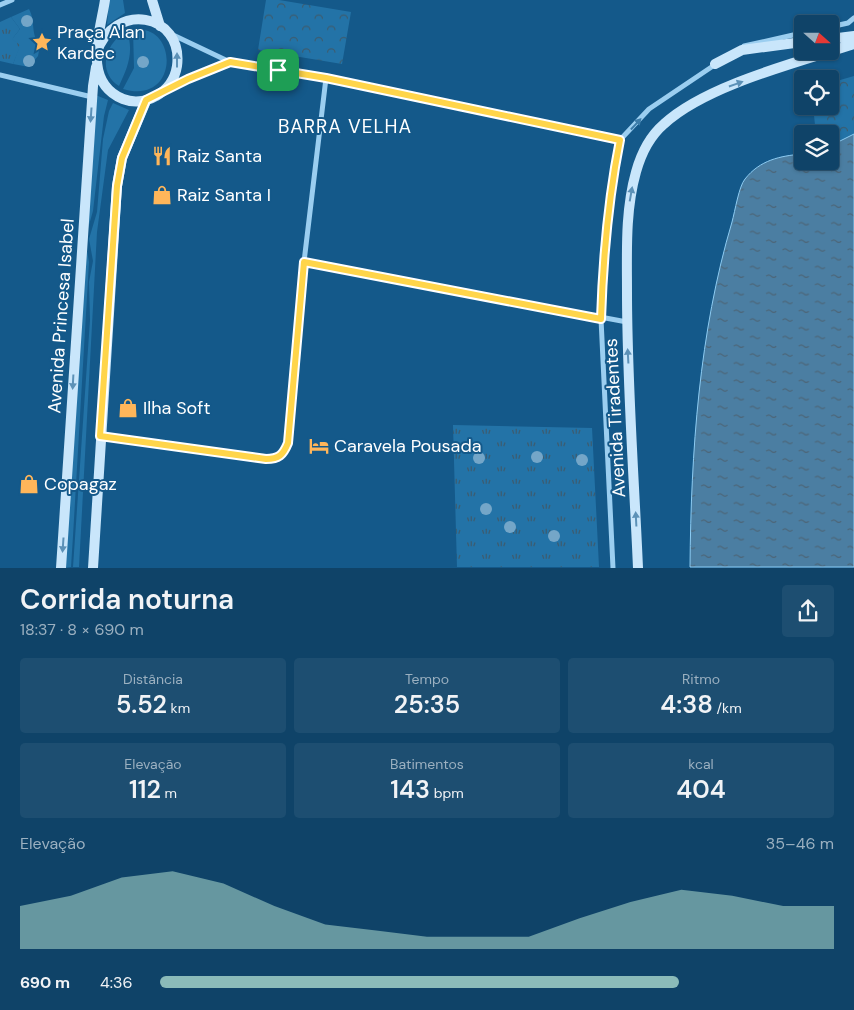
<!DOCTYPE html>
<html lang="pt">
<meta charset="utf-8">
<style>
body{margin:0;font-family:"DM Sans",sans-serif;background:#1d4e71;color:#f1f3f6;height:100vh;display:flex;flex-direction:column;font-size:19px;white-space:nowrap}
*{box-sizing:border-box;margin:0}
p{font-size:16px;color:#9bb0c0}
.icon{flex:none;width:28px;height:28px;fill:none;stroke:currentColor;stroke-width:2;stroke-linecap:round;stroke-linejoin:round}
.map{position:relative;height:568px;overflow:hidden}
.sheet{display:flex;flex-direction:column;background:#0f4368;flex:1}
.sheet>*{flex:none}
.needle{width:32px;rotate:111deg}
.fabs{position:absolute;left:794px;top:15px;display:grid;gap:10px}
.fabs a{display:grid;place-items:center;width:45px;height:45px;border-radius:5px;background:#0f4368;box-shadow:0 1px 4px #0004,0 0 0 1px #2f5c7c;font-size:25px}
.pin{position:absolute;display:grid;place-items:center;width:42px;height:42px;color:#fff;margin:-21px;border-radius:10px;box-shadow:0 2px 8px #0006}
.round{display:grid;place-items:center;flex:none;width:52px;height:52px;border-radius:5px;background:#1d4e71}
.headline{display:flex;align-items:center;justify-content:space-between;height:85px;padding:0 20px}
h1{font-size:28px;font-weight:600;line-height:38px}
.figures{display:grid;grid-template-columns:repeat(3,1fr);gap:8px;height:85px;padding:5px 20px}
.figures div{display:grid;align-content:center;border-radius:5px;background:#1d4e71;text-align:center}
.figures b{font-size:25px;font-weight:600}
.figures small{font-size:14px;font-weight:400}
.figures p{font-size:14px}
.chart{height:140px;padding:10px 20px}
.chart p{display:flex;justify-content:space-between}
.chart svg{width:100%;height:90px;margin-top:5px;fill:#8bbbb9;opacity:.7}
ul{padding:0 20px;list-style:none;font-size:16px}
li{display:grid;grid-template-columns:80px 60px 1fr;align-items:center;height:38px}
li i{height:12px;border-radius:6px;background:#8bbbb9}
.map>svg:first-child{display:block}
.grass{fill:url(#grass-tufts)}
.forest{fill:url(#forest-crowns)}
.garden{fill:#2373a7}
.water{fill:url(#water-ripples);stroke:#8dccf3}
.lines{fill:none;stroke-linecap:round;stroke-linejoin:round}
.street{stroke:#9bcef0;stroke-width:5}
.secondary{stroke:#c9e6fb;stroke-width:10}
.tree{fill:#74a6c8}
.oneway{fill:#5c91b7}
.oneway2{fill:#3c7ca9}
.route-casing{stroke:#fff;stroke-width:10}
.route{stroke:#ffd54a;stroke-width:6}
.labels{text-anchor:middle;stroke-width:4;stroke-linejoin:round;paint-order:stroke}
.poi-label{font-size:18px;fill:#fff;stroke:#14598a;text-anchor:start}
.street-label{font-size:18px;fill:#fff;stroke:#14598a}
.neighbourhood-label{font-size:19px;letter-spacing:1px;fill:#fff;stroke:#14598a}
</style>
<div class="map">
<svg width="854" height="568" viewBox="0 0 854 568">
<defs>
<pattern id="grass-tufts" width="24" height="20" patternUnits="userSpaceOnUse" patternTransform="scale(1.25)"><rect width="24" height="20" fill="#2373a7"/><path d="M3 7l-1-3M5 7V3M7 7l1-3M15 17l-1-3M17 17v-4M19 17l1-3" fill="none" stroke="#3c5c70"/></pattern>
<pattern id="forest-crowns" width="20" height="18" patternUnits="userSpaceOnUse" patternTransform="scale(1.25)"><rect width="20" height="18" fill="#2373a7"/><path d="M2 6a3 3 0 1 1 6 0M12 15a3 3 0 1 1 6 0" fill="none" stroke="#3c5c70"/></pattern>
<pattern id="water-ripples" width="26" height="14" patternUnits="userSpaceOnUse" patternTransform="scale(1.25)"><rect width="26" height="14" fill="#4b7ea2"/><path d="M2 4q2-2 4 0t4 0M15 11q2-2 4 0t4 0" fill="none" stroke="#4c6577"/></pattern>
</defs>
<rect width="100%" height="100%" fill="#14598a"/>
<path class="grass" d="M11 17 20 29 13 38 21 45 13 64 0 61V22Z
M453 425 592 428 599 567H457Z"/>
<path class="forest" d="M266 0H279L351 12 342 64 258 50Z
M854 76V134L830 146V134H816L813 106H830V83Z"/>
<path class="garden" d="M109 0H123L125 13 107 25Z
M29 9C36 22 30 33 40 46L38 56 29 67 13 64 20 45 12 39 20 29 11 17Z
M133 30C179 22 180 106 123 89L134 68Z
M127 31C134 52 128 67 119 86 96 71 106 42 127 31Z
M93 94 108 100 104 116 93 211 85 239 89 262 73 536 71 567 64 568Z
M113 103 129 110 108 150 97 232 79 567H73L90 320 89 282 93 261 89 239 97 212 103 139 109 111Z"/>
<path class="water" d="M854 134V567H690C691 452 699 333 732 222 735 211 739 186 745 179 760 160 780 156 802 154V161H830V146Z"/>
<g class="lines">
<path class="street" d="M0 5 12 0
M830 27 848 23 854 18
M171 34 230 62 326 78 620 140
M744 46 802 33
M0 75 92 97
M169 89 230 62
M304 262 627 322
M100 436 265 459C279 459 283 455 288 443L304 262 326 78
M613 568 601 319 603 250 610 188 620 140 649 109 716 64"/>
<path class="secondary" d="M152 0 160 26
M830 39 854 36
M96 54C113 0 184 13 177 66 175 79 167 90 156 96 146 102 133 103 123 99 82 82 100 33 105 0
M715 64 742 50 802 42
M61 568 93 86 96 67
M93 568 117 186 122 158 146 101
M638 568C634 476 627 384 627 292 627 252 625 211 636 172 641 154 650 136 664 124 706 85 799 62 854 44"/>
</g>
<g class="tree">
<circle cx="27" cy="21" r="6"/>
<circle cx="29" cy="61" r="6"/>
<circle cx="143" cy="62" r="6"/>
<circle cx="537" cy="457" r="6"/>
<circle cx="479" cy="458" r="6"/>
<circle cx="582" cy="460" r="6"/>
<circle cx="486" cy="509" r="6"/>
<circle cx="510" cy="527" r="6"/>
<circle cx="554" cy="536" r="6"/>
</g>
<defs><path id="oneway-solid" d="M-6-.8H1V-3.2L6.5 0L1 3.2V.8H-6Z" transform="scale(1.25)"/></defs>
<g class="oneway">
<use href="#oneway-solid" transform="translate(177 60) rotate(-90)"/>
<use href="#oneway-solid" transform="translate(736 84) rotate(-19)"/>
<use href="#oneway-solid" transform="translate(91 115) rotate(94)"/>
<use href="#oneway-solid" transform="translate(631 194) rotate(-80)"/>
<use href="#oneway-solid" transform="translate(628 356) rotate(-93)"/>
<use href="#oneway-solid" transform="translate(73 382) rotate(93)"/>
<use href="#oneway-solid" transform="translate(636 519) rotate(-93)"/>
<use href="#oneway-solid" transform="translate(63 545) rotate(94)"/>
</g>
<use class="oneway2" href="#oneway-solid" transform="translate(636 124) rotate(-47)"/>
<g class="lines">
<defs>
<path id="route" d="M230 62 326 78 620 140C608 200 603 258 601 319L304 262 288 443C283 455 279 459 266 459L100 436 117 186 122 158 146 100 188 79Z"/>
</defs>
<use href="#route" class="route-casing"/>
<use href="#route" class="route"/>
</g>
<defs>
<symbol id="sight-bare" viewBox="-9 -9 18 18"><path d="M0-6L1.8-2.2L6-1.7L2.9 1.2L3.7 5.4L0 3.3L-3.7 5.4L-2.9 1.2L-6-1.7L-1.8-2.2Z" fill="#ffb65a" stroke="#14598a" stroke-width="2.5" paint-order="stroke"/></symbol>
<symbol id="restaurant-bare" viewBox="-9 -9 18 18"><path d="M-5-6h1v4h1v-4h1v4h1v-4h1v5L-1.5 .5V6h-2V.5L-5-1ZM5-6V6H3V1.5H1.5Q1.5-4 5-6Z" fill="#ffb65a" stroke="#14598a" stroke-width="2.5" paint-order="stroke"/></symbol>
<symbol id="shop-bare" viewBox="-9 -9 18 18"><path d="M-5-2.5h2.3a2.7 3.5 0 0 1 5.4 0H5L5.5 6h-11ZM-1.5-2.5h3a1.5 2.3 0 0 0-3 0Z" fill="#ffb65a" stroke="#14598a" stroke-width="2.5" paint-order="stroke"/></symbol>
<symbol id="hotel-bare" viewBox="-9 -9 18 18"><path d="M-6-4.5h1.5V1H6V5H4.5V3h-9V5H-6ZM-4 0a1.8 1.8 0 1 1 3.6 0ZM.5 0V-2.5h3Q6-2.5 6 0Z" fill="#ffb65a" stroke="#14598a" stroke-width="2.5" paint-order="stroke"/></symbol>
</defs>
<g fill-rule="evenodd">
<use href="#sight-bare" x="28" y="28" width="28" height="28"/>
<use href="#restaurant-bare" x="148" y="142" width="28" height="28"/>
<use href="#shop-bare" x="148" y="181" width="28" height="28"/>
<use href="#shop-bare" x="114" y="394" width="28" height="28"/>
<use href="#hotel-bare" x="305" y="432" width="28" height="28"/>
<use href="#shop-bare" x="15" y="470" width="28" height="28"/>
</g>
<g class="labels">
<g class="poi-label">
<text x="57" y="38">Praça Alan<tspan x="57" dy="21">Kardec</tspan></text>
<text x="177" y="162">Raiz Santa</text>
<text x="177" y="201">Raiz Santa I</text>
<text x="143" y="414">Ilha Soft</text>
<text x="334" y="452">Caravela Pousada</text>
<text x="44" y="490">Copagaz</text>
</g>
<g class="street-label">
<text transform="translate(61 316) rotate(-86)" y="6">Avenida Princesa Isabel</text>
<text transform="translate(615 418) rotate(-93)" y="6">Avenida Tiradentes</text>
</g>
<g class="neighbourhood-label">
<text x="345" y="133">BARRA VELHA</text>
</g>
</g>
</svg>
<div class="fabs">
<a><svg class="needle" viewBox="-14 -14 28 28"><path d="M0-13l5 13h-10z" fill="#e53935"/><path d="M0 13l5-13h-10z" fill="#9bb0c0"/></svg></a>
<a><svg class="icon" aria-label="locate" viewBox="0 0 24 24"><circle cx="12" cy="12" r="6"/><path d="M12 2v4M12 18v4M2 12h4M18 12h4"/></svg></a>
<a><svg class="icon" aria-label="layers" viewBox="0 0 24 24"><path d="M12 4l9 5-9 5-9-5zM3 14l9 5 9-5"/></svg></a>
</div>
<div class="pin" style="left:278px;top:70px;background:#1e9e55"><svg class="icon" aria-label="arrive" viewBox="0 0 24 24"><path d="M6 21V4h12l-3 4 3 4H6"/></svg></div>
</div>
<section class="sheet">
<div class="headline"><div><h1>Corrida noturna</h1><p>18:37 · 8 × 690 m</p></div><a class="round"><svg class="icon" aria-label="share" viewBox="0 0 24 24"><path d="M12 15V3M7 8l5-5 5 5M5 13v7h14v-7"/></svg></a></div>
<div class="figures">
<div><p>Distância</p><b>5.52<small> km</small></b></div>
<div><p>Tempo</p><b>25:35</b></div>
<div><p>Ritmo</p><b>4:38<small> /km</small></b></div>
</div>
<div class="figures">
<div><p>Elevação</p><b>112<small> m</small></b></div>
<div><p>Batimentos</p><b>143<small> bpm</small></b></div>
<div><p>kcal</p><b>404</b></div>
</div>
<div class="chart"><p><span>Elevação</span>35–46 m</p>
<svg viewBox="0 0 160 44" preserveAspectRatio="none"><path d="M0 44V23L10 18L20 9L30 6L40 12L50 23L60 32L70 35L80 38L90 38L100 38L110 29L120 21L130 15L140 18L150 23L160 23V44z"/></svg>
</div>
<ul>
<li><b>690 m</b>4:36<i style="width:77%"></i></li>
</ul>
</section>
